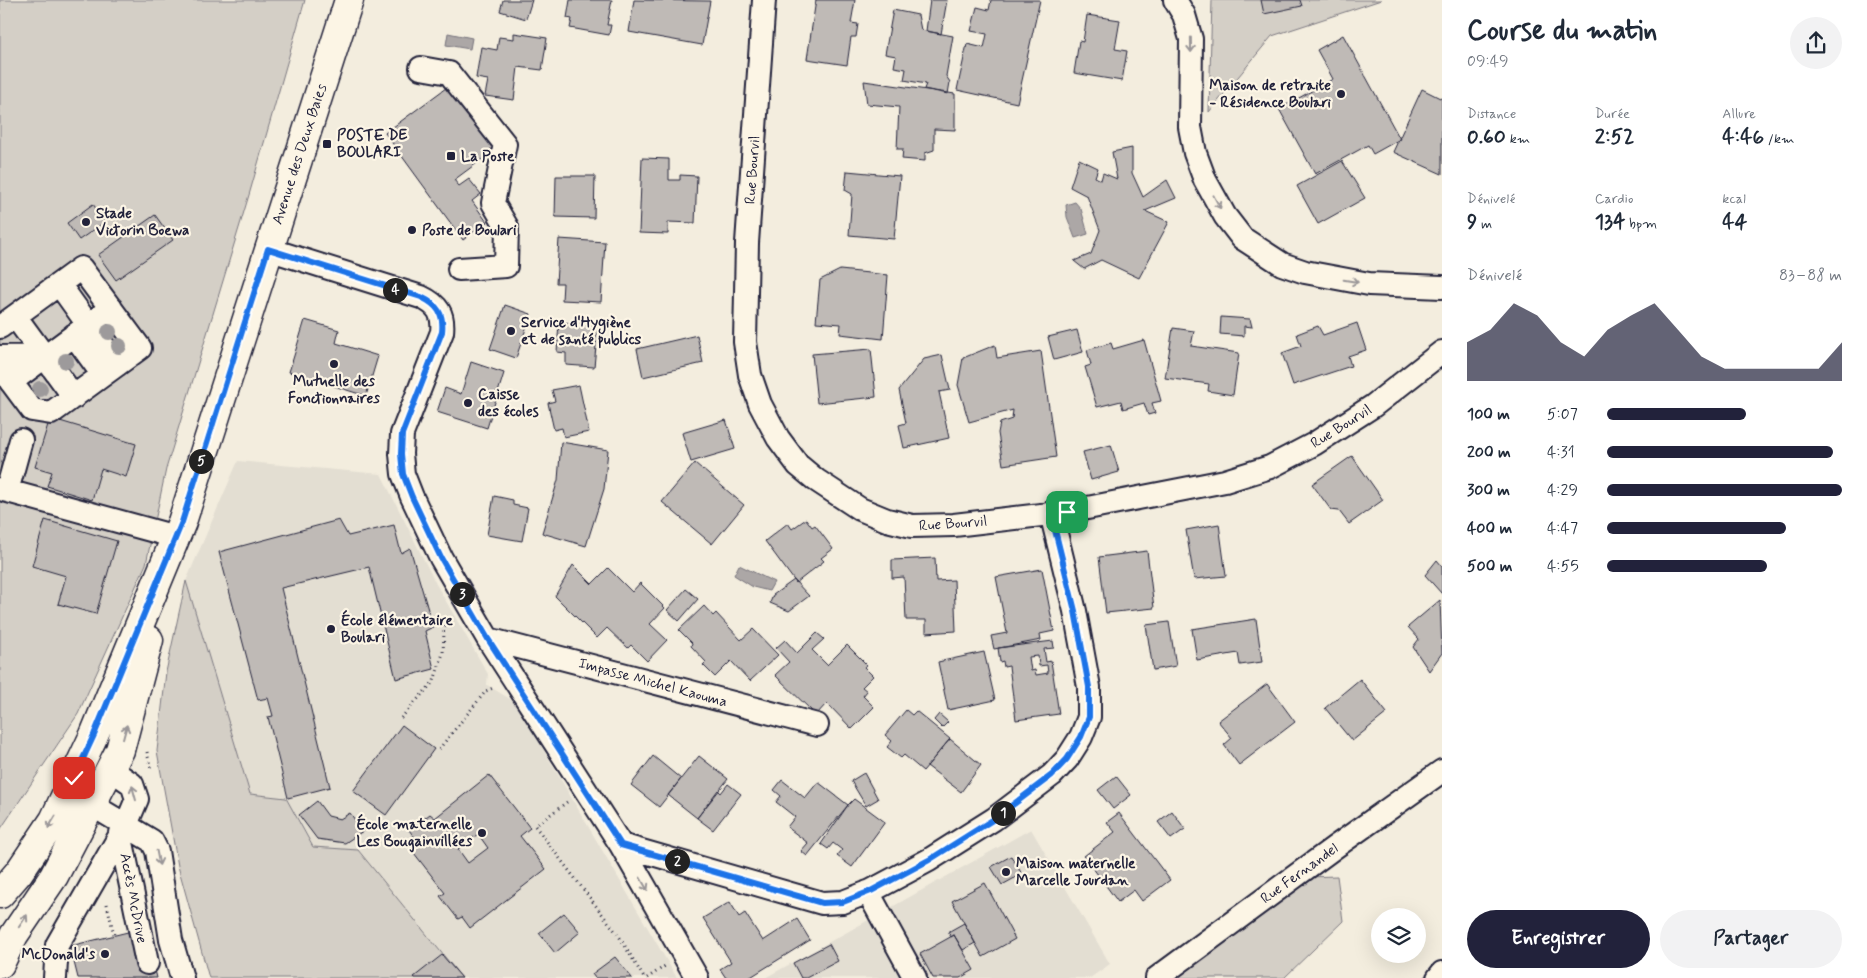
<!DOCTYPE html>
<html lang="fr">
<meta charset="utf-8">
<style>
body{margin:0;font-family:Mynerve,sans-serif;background:#f2f2f3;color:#1f2937;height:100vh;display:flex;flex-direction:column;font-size:19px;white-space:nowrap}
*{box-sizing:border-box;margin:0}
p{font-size:16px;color:#747a83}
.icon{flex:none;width:28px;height:28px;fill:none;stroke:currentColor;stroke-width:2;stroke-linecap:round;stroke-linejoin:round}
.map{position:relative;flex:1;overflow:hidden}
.drawer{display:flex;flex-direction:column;background:#fff;width:425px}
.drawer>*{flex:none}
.controls{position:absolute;left:1371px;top:908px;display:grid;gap:10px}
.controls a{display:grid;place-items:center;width:55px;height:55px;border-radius:50%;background:#fff;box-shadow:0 5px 20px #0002;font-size:25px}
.pin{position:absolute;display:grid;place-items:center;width:42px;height:42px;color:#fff;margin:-21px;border-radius:10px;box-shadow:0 2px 8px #0006}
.km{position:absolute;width:25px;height:25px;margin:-12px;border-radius:50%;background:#222;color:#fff;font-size:14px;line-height:25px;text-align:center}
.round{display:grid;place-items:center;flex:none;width:52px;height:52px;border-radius:26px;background:#f2f2f3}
.overview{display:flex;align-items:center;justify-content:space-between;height:85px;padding:0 25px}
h1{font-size:28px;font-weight:800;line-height:38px}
.metrics{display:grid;grid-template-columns:repeat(3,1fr);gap:8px;height:85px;padding:5px 25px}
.metrics div{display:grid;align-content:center}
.metrics b{font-size:21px;font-weight:800}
.metrics small{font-size:14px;font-weight:400}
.metrics p{font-size:14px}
.chart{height:140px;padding:10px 25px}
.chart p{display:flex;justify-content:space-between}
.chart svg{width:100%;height:90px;margin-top:5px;fill:#22223b;opacity:.7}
.cta{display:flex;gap:10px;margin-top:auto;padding:10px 25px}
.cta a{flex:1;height:58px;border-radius:30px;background:#22223b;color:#fff;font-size:20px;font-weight:800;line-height:58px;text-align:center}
.cta a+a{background:#f2f2f3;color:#1f2937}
ul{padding:0 25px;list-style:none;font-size:16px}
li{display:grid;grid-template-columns:80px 60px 1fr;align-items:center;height:38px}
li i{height:12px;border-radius:6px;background:#22223b}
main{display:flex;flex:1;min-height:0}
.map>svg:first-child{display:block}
.built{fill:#e3ded2}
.green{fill:#d4cfc6;stroke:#7b7880}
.water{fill:#aca7a6;stroke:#75727b}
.building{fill:#bfbab6;stroke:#22223b;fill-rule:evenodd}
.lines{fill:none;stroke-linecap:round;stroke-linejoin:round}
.minor-casing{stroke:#22223b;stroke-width:26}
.major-casing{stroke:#22223b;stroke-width:31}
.path{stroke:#22223b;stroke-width:3;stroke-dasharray:1 4;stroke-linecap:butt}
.minor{stroke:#fcf5e5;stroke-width:22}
.major{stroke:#fcf5e5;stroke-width:28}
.tree{fill:#9d9a9b}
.oneway{stroke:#9a9698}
.route-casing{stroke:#fff;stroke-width:10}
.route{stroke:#1a73e8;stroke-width:6}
.poi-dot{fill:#22223b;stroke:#fcf5e5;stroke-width:2}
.labels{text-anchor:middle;stroke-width:4.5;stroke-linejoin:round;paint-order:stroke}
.poi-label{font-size:15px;font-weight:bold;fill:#22223b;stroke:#fcf5e5;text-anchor:start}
.street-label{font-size:15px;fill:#22223b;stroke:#fcf5e5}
</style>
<main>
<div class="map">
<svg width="1442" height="978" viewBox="0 0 1442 978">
<rect width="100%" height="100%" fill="#f3edde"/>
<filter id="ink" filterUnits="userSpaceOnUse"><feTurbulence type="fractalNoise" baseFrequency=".02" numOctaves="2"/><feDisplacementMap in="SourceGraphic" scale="10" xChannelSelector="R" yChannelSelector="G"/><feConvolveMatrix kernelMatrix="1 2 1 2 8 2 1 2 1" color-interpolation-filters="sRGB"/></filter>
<g filter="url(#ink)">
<path class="built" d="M238 461 381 474 436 584 488 674 487 685 510 699 523 715 677 978H462L358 850 313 847 286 798 250 794 186 581Z
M1031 829 1110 964 1090 978H765Z"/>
<path class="green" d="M0 0H305L249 195 166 469 146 564 78 714 0 830Z
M1212 0H1381L1272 36 1209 112Z
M186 581 250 794 286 798 313 847 358 850 462 978H209L178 866 157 751 166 672Z
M1337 876 1343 921 1284 978H1172L1307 877Z"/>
<path class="water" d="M448 33 472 38 470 49 446 45Z
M1075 202 1081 209 1088 234 1075 238 1067 217 1066 205Z
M739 565 774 582 769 591 753 587 734 575Z"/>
<path class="building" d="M503 0H532L526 19 500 11Z
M570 0H612L607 25H611L609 35 570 28 572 19 567 18Z
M634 0 710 1 702 45 629 32Z
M816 0H855L851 23 858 24 856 37H851L847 65 807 59Z
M930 0H947L941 34 926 31Z
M991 0H1040L1017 103 957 90 967 44 984 48 987 34 971 31 977 7 989 10Z
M1261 0H1300L1302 6 1264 14Z
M893 10 918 15 921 30 953 36 946 76 950 82 948 94 924 89 926 84 904 80 906 69 894 67 896 56 885 54Z
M1087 15 1120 20 1115 49 1127 51 1122 81 1074 73 1079 41 1083 42Z
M514 33 547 38 542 70 518 67 514 100 485 96 488 80 476 78 481 47 497 50 499 37 514 39Z
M1343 35 1400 139 1373 154 1368 145 1315 174 1279 109 1333 79 1317 50Z
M864 81 955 94V130L934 129V150L925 153V161L902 159 903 149H897L899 107 867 104Z
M454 82 500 146 454 180 459 186 469 179 481 194 472 201 487 222 463 240 385 133Z
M1422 89 1442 99V174L1393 152Z
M1132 148V173L1143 197 1167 180 1176 198 1145 211 1169 222 1139 278 1101 260 1084 269 1074 261 1091 254 1100 230 1087 196 1070 187 1079 159 1098 168 1095 177 1101 180 1103 173 1117 179 1112 152Z
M642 158 669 159V180H680V175L697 176 695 223 668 222V234L639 233Z
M1342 161 1365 198 1318 224 1297 186Z
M847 171 900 176 894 239 849 235 852 194 845 190Z
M556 176H595L594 218 555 217Z
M93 204 105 222 79 240 67 223Z
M155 215 173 240 116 280 98 255Z
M559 239 605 242 601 302 562 300 563 283H556Z
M840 270 888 275 883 339 840 334 841 324 816 322 820 280Z
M505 305 531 314 516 358 490 349Z
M1221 317 1250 319 1252 327 1244 326V336L1220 334Z
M305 320 339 330 336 343 378 356 366 396 289 372Z
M559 322 598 325 594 367 566 365V353L557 352Z
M1357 323 1366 350 1348 356 1351 366 1293 385 1282 353 1301 346 1297 334 1318 326 1323 335Z
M1173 328 1194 331 1191 346 1239 353 1233 395 1208 391 1209 384 1165 378Z
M1077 330 1083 352 1054 360 1048 337Z
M697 335 703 363 643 377 637 349Z
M1144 340 1161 401 1152 403 1155 413 1148 415 1144 403 1123 409 1121 401 1097 407 1085 367 1091 365 1087 350 1111 343 1113 349Z
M995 345 997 358 1041 351 1056 457 1003 465 998 433 1000 423 1012 419 1013 410 969 422 958 385 963 358Z
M871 349 876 397 817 403 812 354Z
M942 355 950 390 939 392 949 438 904 448 899 425 906 423 899 390 924 359Z
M471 362 504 373 487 428 437 412 445 388 461 394Z
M579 385 589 432 564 437 562 428 554 430 548 403 555 401 552 390Z
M50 418 136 444 126 477 101 469 92 500 47 486 52 472 35 467Z
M726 420 735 449 691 462 682 433Z
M561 442 608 450 604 489 586 546 542 533 558 480Z
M1111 445 1119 472 1091 480 1083 452Z
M1352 456 1383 500 1349 524 1339 511 1331 510 1312 484Z
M695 463 744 505 712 544 662 502Z
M494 496 513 500V505L528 508 522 541 487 535Z
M806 519 812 527 815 525 833 549 821 558 824 561 796 583 765 541 788 523 792 529Z
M45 520 117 541 96 614 58 604 66 576 32 566Z
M339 520 348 536 394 525 401 553 410 548 433 627 425 631 434 669 396 679 369 567 281 588 330 787 288 798 268 717 273 716 268 698 258 700 219 552Z
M1219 524 1226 576 1194 579 1186 530Z
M1147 551 1154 608 1106 613 1099 557Z
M935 558 936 581 954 580 956 631 926 633V620H906L904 577 892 578V560Z
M1437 560 1442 566V594L1425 575Z
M573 565 592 584 608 568 632 592 640 583 665 608 650 624 667 640 647 661 631 645 628 648 607 628 597 638 555 596Z
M1042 569 1054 631 1040 634 1041 640 994 649 991 636 1007 633 996 577Z
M794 580 809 596 789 611 770 603 773 595Z
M686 589 698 599 679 621 667 610Z
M1440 600 1442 653 1429 671 1413 647 1419 639 1408 627Z
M704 606 713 616 716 613 741 640 753 629 778 655 750 681 731 661 715 677 703 665 706 662 691 646 692 643 679 630Z
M1256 619 1262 662 1240 665 1238 653 1197 660 1192 629Z
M1169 622 1176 666 1153 670 1146 625Z
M817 633 824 639 812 650 827 665 847 645 867 665 864 667 873 676 862 687 867 691 863 696 874 707 852 729 827 703 816 715 775 675 789 662 776 648 785 640 797 653Z
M1053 641 1054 648 1044 649 1046 662 1051 661 1059 714 1016 720 1009 666 1004 667 1003 661 1000 662 998 648ZM1038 656 1039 666 1047 665 1048 673 1036 675 1035 670 1031 671 1029 657Z
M984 652 995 700 948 710 938 662Z
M1360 679 1387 713 1352 741 1325 708Z
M1267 684 1295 722 1239 765 1224 745 1232 738 1218 721Z
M906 710 912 715 916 711 950 739 923 771 904 755 901 758 887 747 892 741 885 735Z
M939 714 948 722 942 728 934 720Z
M402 725 434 749 386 815 353 791Z
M950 739 981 765 961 792 927 766Z
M653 756 681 779 659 807 631 785Z
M699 756 728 779 697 818 668 795Z
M864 773 878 799 866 806 851 781Z
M489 775 530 828 520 836 546 869 470 928 462 917 458 919 440 896 445 893 407 844 415 838 409 830 430 814 435 818ZM478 834 488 848 468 863 458 849Z
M1116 776 1131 795 1113 809 1098 790Z
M782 780 805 798 818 782 848 805 807 856 801 851 808 843 787 827 795 817 776 802 781 796 774 790Z
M728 784 741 794 713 830 697 818 718 790 721 793Z
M854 799 885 822 852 867 837 856 842 850 833 843 828 849 821 844 848 805Z
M317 801 328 816 340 819 350 813 363 831 345 843 317 839 299 815Z
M1172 811 1185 829 1171 839 1158 822Z
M1119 813 1170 880 1142 901 1134 890 1118 902 1084 856 1115 832 1107 822Z
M1011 856 1022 874 1002 885 991 867Z
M985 883 1015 939 983 957 952 901Z
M730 902 739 917 745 913 763 941 797 919 810 940 749 978H726L720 969 731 962 703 918Z
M564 913 580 932 555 953 539 933Z
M964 923 975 943 963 950 954 935 951 937 948 932Z
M132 931 153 962 157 978H78L70 946Z
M954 935 974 970 960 978H933L920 954Z
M829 944 838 961 806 978H801L793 963Z
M442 955 462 978H415L414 977Z
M615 957 632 978H595L592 974Z"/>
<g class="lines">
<defs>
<path id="minor" d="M764 0 747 243 745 342 750 375 760 404 778 438 798 465 816 480 860 509 887 520 912 526 954 525 1067 512 1225 481 1270 467 1314 444 1373 406 1442 352
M1175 0 1184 15 1191 39 1190 127 1195 153 1205 180 1225 216 1242 238 1282 264 1305 272 1369 284 1442 287
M421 68 449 73 505 144 493 203 507 227 506 266 459 269
M268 249 421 297C438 305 444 314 442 332L402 434 401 454 403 474 412 497 441 558 488 639 621 845 697 978
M59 284 117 365
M15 316 74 397
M0 327 81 268 140 348 51 413 32 410 0 367
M74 335 103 375
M0 357 44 356
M11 382 111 308
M0 489 176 537
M7 491 21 440
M488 639 817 725
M92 805 152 841 157 851 171 940 182 978
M120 833 147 963
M621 845 822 903 843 902 871 891 929 860 994 819 1052 775 1067 759 1081 737 1089 717V687L1075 611 1051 513
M868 892 915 978
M55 978 57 945 126 825 137 799 132 784 110 769
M1157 978 1335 847 1442 771
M1438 978 1442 973"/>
<path id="major" d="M0 894 19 872 54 820 94 735 182 522 349 0
M0 964 14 935 54 876 120 750 149 640"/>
</defs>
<use href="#minor" class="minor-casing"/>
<use href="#major" class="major-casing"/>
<path class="path" d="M401 718 434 681 443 653 445 612
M439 749 486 691 493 688
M147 752 151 770
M567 802 535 826 619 936 644 978
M107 904 114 935
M647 978 665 966"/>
<use href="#minor" class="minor"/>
<use href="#major" class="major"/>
</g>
<g class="tree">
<circle cx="109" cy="332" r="8"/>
<circle cx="119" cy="346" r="8"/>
<circle cx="66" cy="361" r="8"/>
<circle cx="40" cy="389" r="8"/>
</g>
<defs><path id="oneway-shaft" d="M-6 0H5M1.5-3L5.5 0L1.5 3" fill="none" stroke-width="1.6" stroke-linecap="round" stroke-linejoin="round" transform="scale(1.25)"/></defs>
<g class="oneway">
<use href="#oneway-shaft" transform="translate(1191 45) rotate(89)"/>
<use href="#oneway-shaft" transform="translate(1217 202) rotate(62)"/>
<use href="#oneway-shaft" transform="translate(1351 281) rotate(10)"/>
<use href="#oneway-shaft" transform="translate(125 732) rotate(-75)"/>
<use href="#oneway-shaft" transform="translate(134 793) rotate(-105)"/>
<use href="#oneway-shaft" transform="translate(52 822) rotate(121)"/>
<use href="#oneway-shaft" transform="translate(158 858) rotate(79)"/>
<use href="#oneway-shaft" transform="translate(644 884) rotate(60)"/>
<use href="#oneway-shaft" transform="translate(23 921) rotate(-56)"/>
</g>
</g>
<g class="lines" filter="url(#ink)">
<defs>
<path id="route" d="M74 778 94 735 182 522 268 249 421 297C438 305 444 314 442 332L402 434 401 454 403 474 412 497 441 558 488 639 621 845 822 903 843 902 871 891 929 860 994 819 1052 775 1067 759 1081 737 1089 717V687L1075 611 1051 514 1067 512"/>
</defs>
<use href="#route" class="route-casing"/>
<use href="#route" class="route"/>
</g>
<g class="poi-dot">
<circle cx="1341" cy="94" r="5"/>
<rect x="322" y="139" width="10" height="10" rx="2.5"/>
<rect x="446" y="151" width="10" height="10" rx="2.5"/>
<circle cx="86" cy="222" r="5"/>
<circle cx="412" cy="230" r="5"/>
<circle cx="511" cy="331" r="5"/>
<circle cx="334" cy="364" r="5"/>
<circle cx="468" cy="403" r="5"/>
<circle cx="331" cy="629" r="5"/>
<circle cx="482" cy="833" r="5"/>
<circle cx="1006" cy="872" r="5"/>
<circle cx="105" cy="954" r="5"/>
</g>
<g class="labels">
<g class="poi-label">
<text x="1331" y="90" text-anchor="end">Maison de retraite<tspan x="1331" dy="17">- Résidence Boulari</tspan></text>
<text x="337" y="140">POSTE DE<tspan x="337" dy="17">BOULARI</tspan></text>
<text x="461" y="161">La Poste</text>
<text x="96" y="218">Stade<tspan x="96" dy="17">Victorin Boewa</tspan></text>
<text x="422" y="235">Poste de Boulari</text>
<text x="521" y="327">Service d'Hygiène<tspan x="521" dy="17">et de santé publics</tspan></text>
<text x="334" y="386" text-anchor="middle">Mutuelle des<tspan x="334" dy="17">Fonctionnaires</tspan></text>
<text x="478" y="399">Caisse<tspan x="478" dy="17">des écoles</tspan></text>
<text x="341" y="625">École élémentaire<tspan x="341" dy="17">Boulari</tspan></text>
<text x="472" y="829" text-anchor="end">École maternelle<tspan x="472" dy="17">Les Bougainvillées</tspan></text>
<text x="1016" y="868">Maison maternelle<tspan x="1016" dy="17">Marcelle Jourdan</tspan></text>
<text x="95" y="959" text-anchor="end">McDonald's</text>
</g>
<g class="street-label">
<text transform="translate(299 154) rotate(-72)" y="5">Avenue des Deux Baies</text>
<text transform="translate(752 170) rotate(-86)" y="5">Rue Bourvil</text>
<text transform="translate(1341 426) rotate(-32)" y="5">Rue Bourvil</text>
<text transform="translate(953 523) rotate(-4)" y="5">Rue Bourvil</text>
<text transform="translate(653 682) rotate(15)" y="5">Impasse Michel Kaouma</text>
<text transform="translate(1299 873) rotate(-36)" y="5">Rue Fernandel</text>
<text transform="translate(134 898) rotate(79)" y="5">Accès McDrive</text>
</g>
</g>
</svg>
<div class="controls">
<a><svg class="icon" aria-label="layers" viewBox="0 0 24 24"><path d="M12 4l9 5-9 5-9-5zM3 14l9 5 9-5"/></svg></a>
</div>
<div class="pin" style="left:1067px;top:512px;background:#1e9e55"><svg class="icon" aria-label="arrive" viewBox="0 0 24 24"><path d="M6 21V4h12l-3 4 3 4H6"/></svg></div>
<div class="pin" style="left:74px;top:778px;background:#d93025"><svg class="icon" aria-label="check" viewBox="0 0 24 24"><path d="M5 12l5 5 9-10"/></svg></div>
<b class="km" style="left:1003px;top:813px">1</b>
<b class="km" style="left:677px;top:861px">2</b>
<b class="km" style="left:462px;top:594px">3</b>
<b class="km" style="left:395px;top:290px">4</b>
<b class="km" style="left:201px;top:461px">5</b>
</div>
<section class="drawer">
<div class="overview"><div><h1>Course du matin</h1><p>09:49</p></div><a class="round"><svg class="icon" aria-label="share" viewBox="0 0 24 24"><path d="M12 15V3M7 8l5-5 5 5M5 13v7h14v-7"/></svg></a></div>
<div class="metrics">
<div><p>Distance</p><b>0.60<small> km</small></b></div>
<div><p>Durée</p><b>2:52</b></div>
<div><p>Allure</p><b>4:46<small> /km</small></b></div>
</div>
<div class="metrics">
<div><p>Dénivelé</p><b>9<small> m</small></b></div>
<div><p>Cardio</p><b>134<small> bpm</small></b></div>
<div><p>kcal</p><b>44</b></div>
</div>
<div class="chart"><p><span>Dénivelé</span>83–88 m</p>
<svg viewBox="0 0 160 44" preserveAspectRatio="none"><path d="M0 44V25L10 19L20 6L30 12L40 25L50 32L60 19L70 12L80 6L90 19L100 32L110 38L120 38L130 38L140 38L150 38L160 25V44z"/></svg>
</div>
<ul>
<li><b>100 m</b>5:07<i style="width:59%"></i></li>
<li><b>200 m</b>4:31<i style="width:96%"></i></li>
<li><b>300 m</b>4:29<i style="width:100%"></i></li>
<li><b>400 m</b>4:47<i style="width:76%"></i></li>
<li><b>500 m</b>4:55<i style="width:68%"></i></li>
</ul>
<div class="cta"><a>Enregistrer</a><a>Partager</a></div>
</section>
</main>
